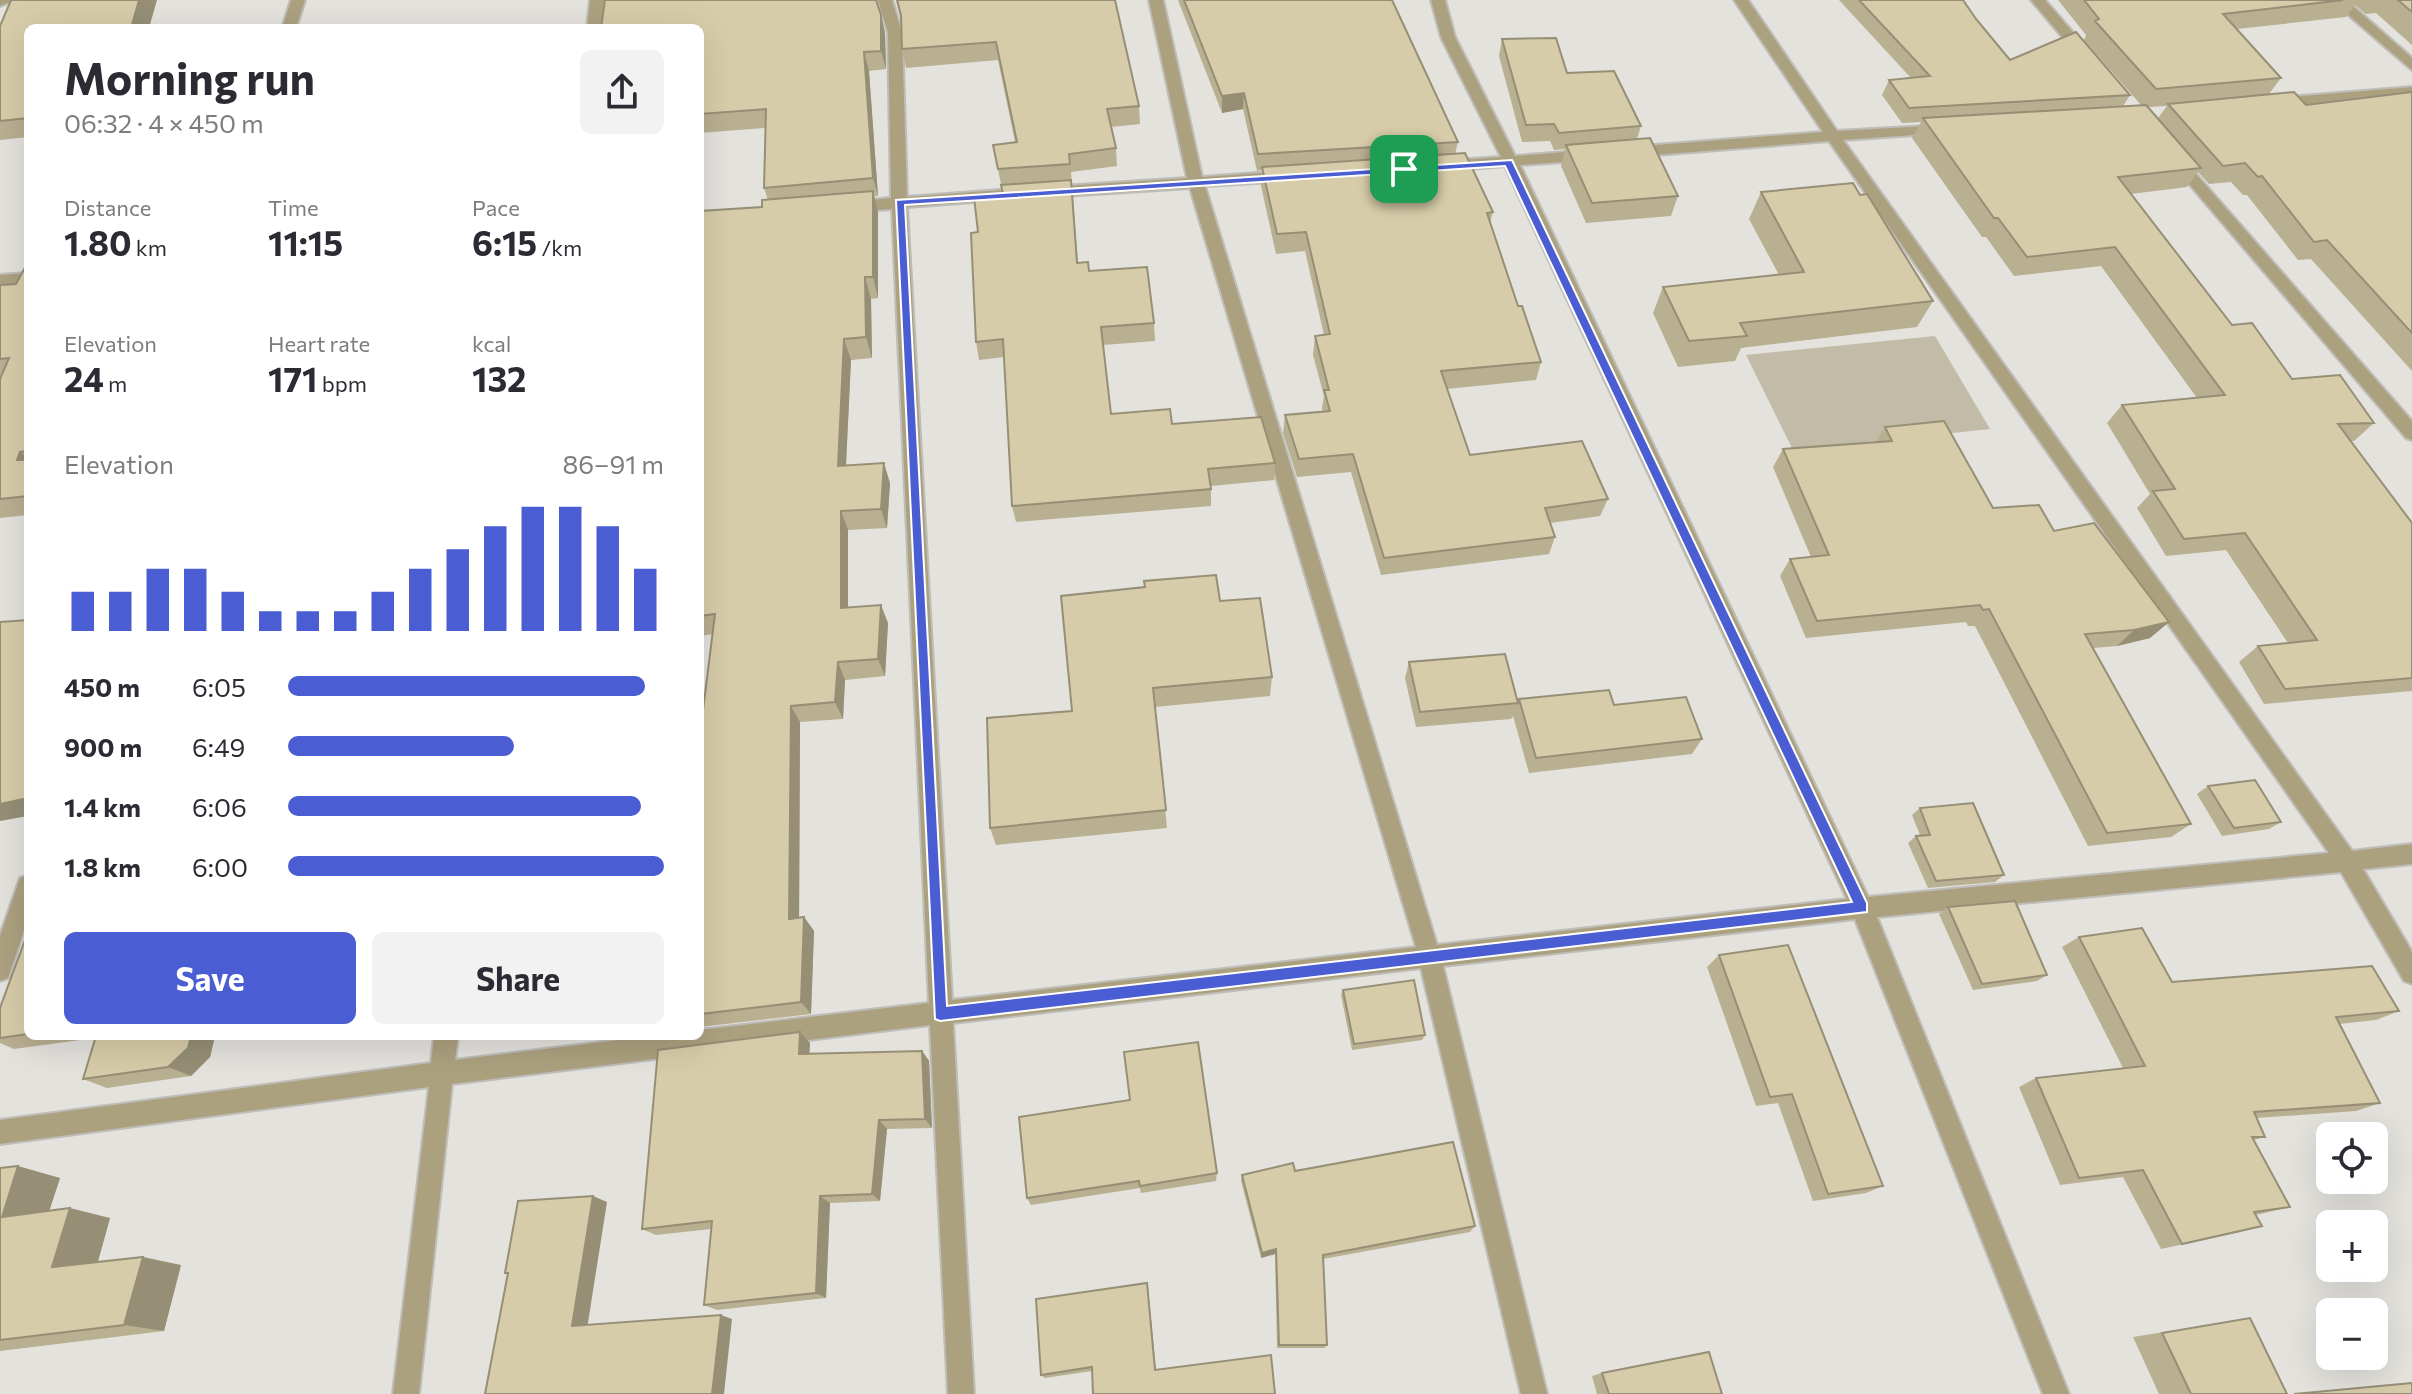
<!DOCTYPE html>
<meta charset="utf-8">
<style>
body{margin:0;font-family:Commissioner,sans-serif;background:#f2f2f3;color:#2b2b33;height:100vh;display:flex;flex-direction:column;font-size:30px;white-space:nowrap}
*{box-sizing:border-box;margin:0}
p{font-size:26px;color:#7c7c81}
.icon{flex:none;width:44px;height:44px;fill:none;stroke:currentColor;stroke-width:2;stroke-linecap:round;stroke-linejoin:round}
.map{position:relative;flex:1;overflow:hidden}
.sheet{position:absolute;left:24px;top:24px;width:680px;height:1016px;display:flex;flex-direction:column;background:#fff;border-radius:12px;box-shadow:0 8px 32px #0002}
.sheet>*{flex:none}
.tools{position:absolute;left:2316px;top:1122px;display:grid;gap:16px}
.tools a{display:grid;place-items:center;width:72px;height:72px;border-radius:12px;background:#fff;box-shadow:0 8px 32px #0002;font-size:40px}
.pin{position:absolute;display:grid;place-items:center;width:68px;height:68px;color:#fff;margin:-34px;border-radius:16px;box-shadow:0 4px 12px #0006}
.round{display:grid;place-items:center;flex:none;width:84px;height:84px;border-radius:12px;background:#f2f2f3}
.overview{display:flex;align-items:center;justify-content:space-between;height:136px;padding:0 40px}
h1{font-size:44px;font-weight:700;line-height:60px}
.metrics{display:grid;grid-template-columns:repeat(3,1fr);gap:12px;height:136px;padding:8px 40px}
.metrics div{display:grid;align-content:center}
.metrics b{font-size:34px;font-weight:700}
.metrics small{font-size:22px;font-weight:400}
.metrics p{font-size:22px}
.chart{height:224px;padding:16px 40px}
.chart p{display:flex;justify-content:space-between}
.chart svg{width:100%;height:144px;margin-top:8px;stroke:#4a5dd2;stroke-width:6}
.button{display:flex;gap:16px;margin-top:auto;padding:16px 40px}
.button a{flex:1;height:92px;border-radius:12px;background:#4a5dd2;color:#fff;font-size:32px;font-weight:700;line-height:92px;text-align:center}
.button a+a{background:#f2f2f3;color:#2b2b33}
ul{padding:0 40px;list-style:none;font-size:26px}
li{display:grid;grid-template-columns:128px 96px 1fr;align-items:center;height:60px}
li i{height:20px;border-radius:10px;background:#4a5dd2}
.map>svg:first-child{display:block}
.green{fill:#c2bba7}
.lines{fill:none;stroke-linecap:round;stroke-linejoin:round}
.street-casing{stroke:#bfbdb9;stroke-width:4}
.street{fill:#aca17f;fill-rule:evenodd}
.wall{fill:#b9af91;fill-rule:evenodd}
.shaded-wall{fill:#968f76}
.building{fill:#d7cca9;stroke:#968f76;stroke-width:2}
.route{fill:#4a5dd2;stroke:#fff;stroke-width:2;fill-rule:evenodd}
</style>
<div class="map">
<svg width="2412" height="1394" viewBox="0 0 2412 1394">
<rect width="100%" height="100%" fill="#e4e2dd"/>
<path class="green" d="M1935 336 1990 429 1793 450 1746 355Z"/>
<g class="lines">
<defs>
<path id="street" d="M0 0H15L0 6Z
M291 0H305L296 28H282Z
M590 0H604L601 28H587Z
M878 0H892L902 33 907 197 1000 190 1008 195 1000 200 907 207 952 1000 1416 947 1190 188 1048 197 1040 192 1048 187 1187 178 1149 0H1163L1202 177 1287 171 1295 176 1287 181 1205 186 1437 945 1847 899 1505 166 1443 171 1435 166 1443 161 1501 157 1441 37 1431 0H1445L1455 37 1515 156 1591 150 1599 155 1591 160 1520 165 1868 897 2329 853 1829 141 1630 157 1622 152 1630 147 1823 132 1734 0H1748L1837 131 1947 125V131L1942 133 1843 140 2352 851 2412 844V864L2363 869 2412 952V984L2404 981 2341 872 1877 917 2069 1394H2043L1855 919 1443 966 1547 1394H1521L1421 968 953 1023 974 1394H948L930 1025 452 1084 419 1394H393L429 1087 0 1144V1120L431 1063 434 1036H458L455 1060 652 1036H700V1030L929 1003 892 209 848 212 840 207 848 202 891 198 888 33Z
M2031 0H2045L2090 52V58H2080Z
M2331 0H2346L2412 58V70Z
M2412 87V95L2277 108 2270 103 2277 98Z
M2177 156 2182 158 2412 421V440L2406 438 2172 164 2169 161Z
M28 273V285L0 287V275Z
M28 875V918L8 978 0 981V936L20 878Z"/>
</defs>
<use href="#street" class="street-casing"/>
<use href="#street" class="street"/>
</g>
<path class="wall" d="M896 0H1115L1139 106 1140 124 1111 127 1116 148 1117 166 1071 172 1078 263 1154 323 1155 341 1103 345 1111 414 1172 424 1275 463 1274 480 1211 486V506L1016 522 1012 506 1004 357 979 360 976 342 978 232 1003 194 993 145 1015 142 998 60 906 68 902 49 901 21Z
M1178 0H1392L1458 142 1455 154 1493 212 1490 223 1518 306 1541 362 1536 380 1447 389 1470 455 1608 499 1600 516 1550 523 1555 537 1549 554 1381 575 1351 472 1297 477 1283 433 1285 415 1323 412 1322 408 1324 396 1313 355 1315 336 1324 335 1305 251 1276 254 1261 186 1262 170 1257 171 1243 109 1222 113Z
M1839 0H1963L1976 19 2010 60 2130 95 2123 106 2141 105 2084 40 2086 35 2058 0H2412V45L2376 13 2366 14 2355 5 2346 17 2237 29 2281 78 2269 94 2306 105 2412 92V371L2311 259 2298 260 2247 195H2243L2231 182 2209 184 2198 172 2187 187 2131 194 2232 325 2292 379 2374 423 2354 441H2351L2412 523V691L2264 704 2239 662 2258 646 2288 643 2226 550 2166 556 2137 508 2150 494 2107 423 2122 405 2197 398 2101 266 2014 276 1986 237H1982L1912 138 1921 122 1902 123 1882 95 1889 80 1911 78ZM2167 106 2158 118 2149 107Z
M881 15 885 33 886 69 869 71 878 196H874L878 212V298L871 299 872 358 851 360 846 465 890 483 887 528 848 530V608L888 623 885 676 845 680 843 719 800 722 799 918 804 917 814 931 811 1014 700 1027V719L702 718 713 634 700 636V211L762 207 768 200 764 188 765 128 700 133V28Z
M0 26 28 28V137L0 140Z
M1502 39 1567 73 1641 126 1637 139 1678 196 1671 216 1586 223 1561 166 1565 149 1554 150 1550 141 1522 142 1499 56Z
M1761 192 1860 195 1933 301 1917 327 1741 348 1735 361 1678 367 1653 313 1663 287 1779 275 1749 219Z
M28 262V515L0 518V285L16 284Z
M1885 427 1993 508 2054 531 2169 622 2150 638 2117 646 2093 648 2191 824 2171 837 2088 846 1975 626H1968L1966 622 1806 638 1780 576 1790 559 1811 557 1773 467 1783 449 1875 443Z
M1220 601 1272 677 1270 696 1155 707 1167 828 996 845 990 828 1072 711Z
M1409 662 1518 702 1519 699 1614 705 1702 739 1692 754 1529 773 1513 716 1511 719 1416 727 1405 678Z
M2208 786 2281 822 2269 829 2222 836 2197 794Z
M1920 808 2004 875 1995 882 1928 888 1908 843 1916 836 1920 835 1912 815Z
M1948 907 2047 975 2037 981 1973 990 1939 914Z
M2079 937 2172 982 2399 1011 2376 1020 2339 1024 2380 1103 2356 1111 2256 1118 2265 1137 2254 1140 2290 1207 2256 1215 2240 1232 2161 1249 2123 1177 2060 1185 2019 1087 2036 1078 2123 1068 2062 947Z
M28 940V1036H215L210 1057 191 1076 107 1088 83 1079 95 1038 14 1049 0 1043V1038Z
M1719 955 1883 1186 1866 1193 1813 1201 1778 1103 1756 1106 1707 967Z
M1343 990 1425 1035 1422 1040 1352 1050 1341 995Z
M800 1032 810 1043 809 1054 922 1051 929 1061 932 1128 887 1129 880 1201 830 1203 826 1298 717 1310 704 1305 711 1229 656 1235 642 1229Z
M1130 1100 1217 1173 1216 1181 1141 1193 1140 1188 1031 1205 1027 1198Z
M0 1168 60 1178 49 1211 110 1218 98 1262 181 1265 164 1331 0 1351Z
M1295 1171 1475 1226 1470 1232 1323 1259 1327 1345 1324 1348H1277L1275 1254 1261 1258 1241 1181 1242 1175Z
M1148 1288 1156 1370 1275 1394 1092 1371 1045 1378 1041 1375Z
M2250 1318 2287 1394H2159L2133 1337Z
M1602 1373 1722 1394H1597L1592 1376Z"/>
<path class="shaded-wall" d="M139 0H157L149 28H131Z
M881 15 885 33 886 69 881 51Z
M864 52 869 71 878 196 873 178Z
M1244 93 1243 109 1222 113V96Z
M873 191 878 212V298L873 277Z
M865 277 871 299 872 358 866 337Z
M844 339 851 360 845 485 838 466Z
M20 452 28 458V469L17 460Z
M884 463 890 483 887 528 881 509Z
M841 511 848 530V626L841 608Z
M881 605 888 623 885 676 878 659Z
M2169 622 2150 638 2117 646 2134 630Z
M838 662 845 680 843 719 835 702Z
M791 706 800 722 799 932 789 919Z
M28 798V816L0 821V804Z
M804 917 814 931 811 1014 801 1002Z
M800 1032 810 1043 809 1064 799 1054Z
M191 1036H215L210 1057 191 1076 168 1067Z
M922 1051 929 1061 932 1128 925 1119Z
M879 1120 887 1129 880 1201 872 1194Z
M18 1166 60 1178 44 1227 2 1217Z
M593 1196 607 1202 587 1329 572 1326Z
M820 1196 830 1203 826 1298 816 1293Z
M70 1208 110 1218 94 1275 52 1267Z
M1276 1249 1275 1254 1261 1258 1262 1253Z
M143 1257 181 1265 164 1331 124 1325Z
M1147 1283 1148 1288 1156 1373 1155 1370Z
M721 1315 732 1319 724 1394H712Z"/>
<path class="building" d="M11 0H139L131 28H28V118L0 121V26Z
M605 0H876L881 15V51L864 52 873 178 764 188 766 109 700 114V28H601Z
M897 0H1115L1139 106 1107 109 1116 148 1069 154 1070 164 998 169 993 145 1017 142 996 42 902 49 901 15Z
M1184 0H1392L1458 142 1258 154 1244 93 1222 96Z
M1859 0H1963L1976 19 2010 60 2076 32 2130 95 1909 108 1889 80 1930 76Z
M2084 0H2343L2223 14 2281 78 2156 89 2095 21 2099 19Z
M2398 0H2412V12Z
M1556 38 1567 73 1614 71 1641 126 1559 133 1554 124 1526 125 1502 39Z
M2294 92 2306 105 2412 92V333L2327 240 2314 242 2262 176 2258 177 2245 163 2223 166 2168 104Z
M2146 105 2201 168 2118 177 2232 325 2252 323 2292 379 2340 375 2374 423 2338 424 2412 523V678L2285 689 2258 646 2317 640 2245 533 2184 539 2153 491 2175 489 2122 405 2225 395 2115 247 2027 257 1998 218H1994L1923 118Z
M1650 138 1678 196 1592 203 1566 145Z
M1465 153 1493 212 1487 213 1518 306H1522L1541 362 1441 371 1470 455 1582 441 1608 499 1545 508 1555 537 1384 558 1353 454 1299 459 1285 415 1330 411 1324 390H1329L1315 336 1330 334 1306 232 1277 234 1262 167Z
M1071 180 1077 263 1088 262 1089 271 1147 267 1154 323 1101 327 1111 414 1170 409 1172 424 1261 417 1275 463 1208 469 1211 489 1012 506 1003 339 976 342 971 233 978 232 974 197 1003 194 1001 185Z
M1853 183 1860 195 1867 194 1933 301 1740 323 1747 336 1689 341 1663 287 1804 272 1761 192Z
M873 191V277H865L866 337 844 339 838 466 884 463 881 509 841 511V608L881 605 878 659 838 662 835 702 791 706 789 919 804 917 801 1002 700 1014V719L702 718 715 614 700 616V211L762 207V200Z
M28 262V451L20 452 17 460H28V496L0 499V379L9 358 0 359V285L16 284Z
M1944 421 1993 508 2039 505 2054 531 2094 523 2169 622 2134 630 2085 634 2191 824 2107 833 1989 609 1983 610 1980 605 1817 621 1790 559 1829 555 1783 449 1892 441 1885 427Z
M1216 575 1220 601 1260 598 1272 677 1153 688 1166 810 990 828 987 718 1072 711 1061 596 1145 587 1144 581Z
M28 620V798L0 804V622Z
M1505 654 1518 703 1420 712 1409 662Z
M1609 690 1614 705 1686 697 1702 739 1536 758 1519 699Z
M2255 780 2281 822 2234 828 2208 786Z
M1973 803 2004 875 1936 881 1916 836 1930 835 1920 808Z
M2015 901 2047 975 1982 984 1948 907Z
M2142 928 2172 982 2372 966 2399 1011 2336 1017 2380 1103 2254 1112 2265 1137H2252L2290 1207 2254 1212 2262 1226 2182 1244 2143 1170 2079 1178 2036 1078 2145 1066 2079 937Z
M25 940H28V1034L0 1038V1008Z
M1788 945 1883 1186 1828 1194 1792 1094 1770 1097 1719 955Z
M1414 980 1425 1035 1354 1044 1343 990Z
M800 1032 799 1054 922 1051 925 1119 879 1120 872 1194 820 1196 816 1293 704 1305 712 1221 642 1229 658 1050Z
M96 1036H191L188 1048 168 1067 83 1079Z
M1198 1042 1217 1173 1140 1186 1139 1181 1027 1198 1019 1117 1130 1100 1124 1052Z
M1453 1142 1475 1226 1323 1255 1327 1345H1279L1276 1249 1262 1253 1242 1175 1293 1163 1295 1171Z
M18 1166 2 1217 70 1208 52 1267 143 1257 124 1325 0 1340V1168Z
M593 1196 572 1326 721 1315 712 1394H485L508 1273H505L518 1201Z
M1147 1283 1155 1370 1271 1355 1275 1394H1093L1092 1367 1041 1375 1036 1299Z
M2250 1318 2287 1394H2191L2162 1333Z
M1709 1352 1722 1394H1609L1602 1373Z
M2412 1383V1394H2294Z"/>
<path class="route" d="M1512 160 1867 903V912L940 1021 935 1019 896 200ZM1505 166 1852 902 947 1006 905 205Z"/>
</svg>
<div class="tools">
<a><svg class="icon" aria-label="locate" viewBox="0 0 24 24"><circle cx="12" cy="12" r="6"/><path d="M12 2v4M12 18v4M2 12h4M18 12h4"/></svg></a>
<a>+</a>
<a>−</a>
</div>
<div class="pin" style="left:1404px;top:169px;background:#1e9e55"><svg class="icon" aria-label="arrive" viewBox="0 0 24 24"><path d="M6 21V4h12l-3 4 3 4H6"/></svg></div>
<section class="sheet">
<div class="overview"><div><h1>Morning run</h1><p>06:32 · 4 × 450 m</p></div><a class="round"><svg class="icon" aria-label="share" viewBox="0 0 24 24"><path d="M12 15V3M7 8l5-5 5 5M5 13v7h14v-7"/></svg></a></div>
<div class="metrics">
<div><p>Distance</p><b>1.80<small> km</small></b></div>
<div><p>Time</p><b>11:15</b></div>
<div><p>Pace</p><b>6:15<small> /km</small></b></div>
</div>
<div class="metrics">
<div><p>Elevation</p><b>24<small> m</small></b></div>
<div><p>Heart rate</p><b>171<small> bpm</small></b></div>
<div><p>kcal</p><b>132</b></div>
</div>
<div class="chart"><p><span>Elevation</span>86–91 m</p>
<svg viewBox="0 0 160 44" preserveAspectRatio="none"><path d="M5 44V32M15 44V32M25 44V25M35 44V25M45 44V32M55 44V38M65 44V38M75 44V38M85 44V32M95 44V25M105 44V19M115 44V12M125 44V6M135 44V6M145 44V12M155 44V25"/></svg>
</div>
<ul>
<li><b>450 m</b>6:05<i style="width:95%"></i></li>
<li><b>900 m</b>6:49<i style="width:60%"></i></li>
<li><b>1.4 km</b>6:06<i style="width:94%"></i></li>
<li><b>1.8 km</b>6:00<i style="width:100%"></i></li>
</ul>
<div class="button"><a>Save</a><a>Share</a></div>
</section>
</div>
